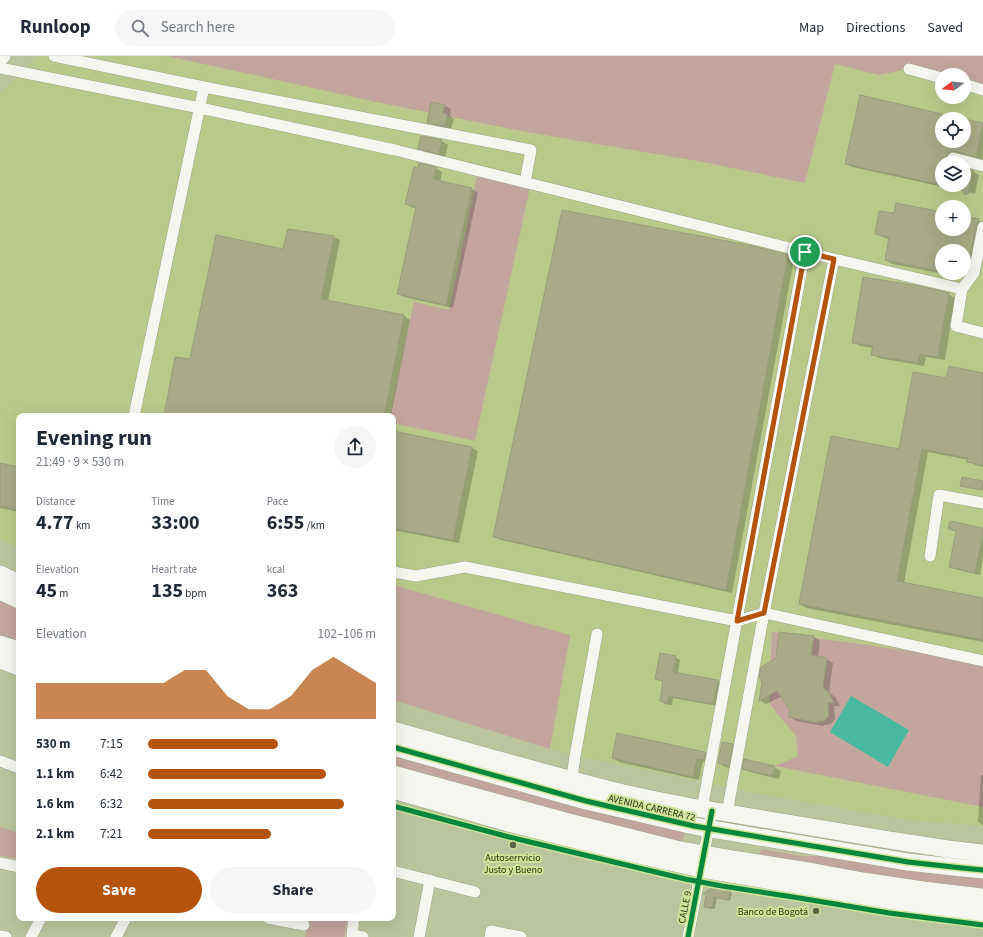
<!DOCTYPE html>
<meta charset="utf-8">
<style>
body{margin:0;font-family:"Source Sans 3",sans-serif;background:#f6f6f7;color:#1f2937;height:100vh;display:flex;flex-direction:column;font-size:15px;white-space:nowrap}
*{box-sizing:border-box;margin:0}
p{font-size:13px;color:#747a83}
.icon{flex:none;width:22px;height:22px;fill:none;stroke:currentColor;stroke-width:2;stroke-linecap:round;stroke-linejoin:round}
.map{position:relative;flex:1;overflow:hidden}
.details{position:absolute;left:16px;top:357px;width:380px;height:508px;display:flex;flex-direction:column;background:#fff;border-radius:8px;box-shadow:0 4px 16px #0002}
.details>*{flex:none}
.needle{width:26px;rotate:254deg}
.tools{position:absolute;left:935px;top:12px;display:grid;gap:8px}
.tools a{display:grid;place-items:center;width:36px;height:36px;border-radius:50%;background:#fff;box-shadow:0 4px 16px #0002;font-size:20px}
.pin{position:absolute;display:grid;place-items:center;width:34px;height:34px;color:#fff;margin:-17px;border:2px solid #fff;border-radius:50%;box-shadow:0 1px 4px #0007}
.round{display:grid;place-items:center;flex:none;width:42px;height:42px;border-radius:21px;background:#f6f6f7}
.headline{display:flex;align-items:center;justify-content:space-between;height:68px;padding:0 20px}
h1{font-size:22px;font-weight:700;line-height:30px}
.metrics{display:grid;grid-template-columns:repeat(3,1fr);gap:6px;height:68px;padding:4px 20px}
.metrics div{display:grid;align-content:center}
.metrics b{font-size:20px;font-weight:700}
.metrics small{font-size:11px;font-weight:400}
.metrics p{font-size:11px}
.chart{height:112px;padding:8px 20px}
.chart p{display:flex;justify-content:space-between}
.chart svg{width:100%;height:72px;margin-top:4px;fill:#b45309;opacity:.7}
.action{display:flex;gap:8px;margin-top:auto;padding:8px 20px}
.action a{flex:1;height:46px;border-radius:24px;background:#b45309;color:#fff;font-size:16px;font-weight:700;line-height:46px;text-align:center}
.action a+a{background:#f6f6f7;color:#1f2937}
ul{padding:0 20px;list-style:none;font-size:13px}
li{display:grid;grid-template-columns:64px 48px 1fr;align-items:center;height:30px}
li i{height:10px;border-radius:5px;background:#b45309}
header{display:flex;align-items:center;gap:24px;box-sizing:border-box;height:56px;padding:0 20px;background:#fff;border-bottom:1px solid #e0e1e3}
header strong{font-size:19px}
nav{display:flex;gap:22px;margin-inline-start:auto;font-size:14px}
.search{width:280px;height:36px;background:#f6f6f7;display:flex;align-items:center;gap:10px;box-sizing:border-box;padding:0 14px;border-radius:22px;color:#747a83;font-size:15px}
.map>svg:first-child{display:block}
.built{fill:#b9c98a;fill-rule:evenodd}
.green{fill:#c2a69d}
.water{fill:#49baa0}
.shadow{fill:#0003;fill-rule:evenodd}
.building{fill:#a8ab85;stroke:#9a9d7d}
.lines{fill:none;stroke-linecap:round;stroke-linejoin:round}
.minor-casing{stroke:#9ca585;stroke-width:12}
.major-casing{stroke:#9ca585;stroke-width:16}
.highway-casing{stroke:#9ca585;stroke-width:18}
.minor{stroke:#f5f6f0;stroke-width:11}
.major{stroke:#f5f6f0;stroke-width:15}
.highway{stroke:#f5f6f0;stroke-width:17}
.cycleway-casing{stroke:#cfe399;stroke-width:8}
.cycleway{stroke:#00873e;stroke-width:5}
.route-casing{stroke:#fff;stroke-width:8}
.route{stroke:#b45309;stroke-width:5}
.poi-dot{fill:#5d6544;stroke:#cfe399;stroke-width:1.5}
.labels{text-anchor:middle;stroke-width:4;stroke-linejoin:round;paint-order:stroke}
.street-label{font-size:10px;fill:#2b3214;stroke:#cfe399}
.poi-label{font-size:10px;fill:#2b3214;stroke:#cfe399}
</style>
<header>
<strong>Runloop</strong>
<div class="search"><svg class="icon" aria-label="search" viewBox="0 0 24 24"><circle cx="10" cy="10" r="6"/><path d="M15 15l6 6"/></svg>Search here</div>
<nav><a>Map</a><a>Directions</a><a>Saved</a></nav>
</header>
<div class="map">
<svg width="983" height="881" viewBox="0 0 983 881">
<rect width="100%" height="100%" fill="#bac59d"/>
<path class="built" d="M39 0H983V770L917 765 769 740 602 705 575 700 393 644V360H19V493L0 483V38ZM942 19H964V41H942ZM942 63H964V85H942ZM942 107H964V129H942ZM942 151H964V173H942ZM942 195H964V217H942Z"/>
<path class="green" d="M167 0H983V34L964 28V19H942L909 13 879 19 835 8 805 127 703 106 521 75 381 47Z
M477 120 530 131 475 385 393 367V360H390L414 246 449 254Z
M393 529 570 579 550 693 393 644Z
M0 539 19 548V588L0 581Z
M772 576 983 605V751L775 710 798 700 796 680 775 655 769 646Z
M393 697 685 774 682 789 393 712Z
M0 771 19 777V803L0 800Z
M761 793 801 800H821L836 799 983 819V836L759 803Z
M308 862H348L344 881H305Z"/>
<path class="water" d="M851 640 909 674 888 711 830 676Z"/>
<path class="shadow" d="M861 40 961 63H942V85H964V64L983 68V99L982 104 962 98 958 99 953 107H942V129H964V113L972 115 979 119 975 138 852 111 846 107Z
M431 47 445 50 451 53 450 60 454 63 451 73 435 70 428 66Z
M441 85 448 89 445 101 426 96 419 92Z
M435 112 442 116 440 126 472 133 478 137 453 252 404 241 398 237 417 152H413L406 148Z
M942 157V173H964V162L983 166V172L970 223 892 208 886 204 890 183 882 181 876 178 895 158ZM942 195H964V217H942Z
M333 181 340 184 328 245 404 260 410 264 391 360H165L190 304 283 194Z
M788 200 794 203 732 537 501 484 494 480Z
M948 238 955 242 945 304 926 301 924 310 879 302 872 298 873 292 860 290 853 286Z
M983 318V411L975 409 968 405 969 404 928 396 904 527 983 543V586L806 552 800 548 900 394 947 323Z
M393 376 472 392 478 395 459 487 393 474Z
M0 408 19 412V456L0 452Z
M963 422 983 426V434L964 431 961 430Z
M949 472 983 473V501L980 519 954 513 950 511 957 476Z
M780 577 814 581 820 585 818 601 827 603 833 607 829 636 836 642 840 650H834L835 663 831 668 824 669 823 670 797 665 790 661 791 653 782 640 766 648 760 644 777 603Z
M675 601 680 604 678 617 717 625 722 628 718 650 673 642 672 649 665 648 661 645 664 626 656 623Z
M618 678 705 697 711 701 710 707 703 705 699 724 619 706 613 702Z
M732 689 739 693 735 713 725 711 719 707Z
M774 711 781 715 779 723 750 716 743 712Z
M981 719H983V769L978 766Z
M716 830 732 837 730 845 717 841 715 853 707 852 705 850 707 839 704 837Z"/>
<path class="building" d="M860 39 942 58V85H964V63L983 67 976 101 955 95H952L948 97 946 101V104L948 107H942V129L845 108Z
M431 46 445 49 443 57 447 58 445 70 427 67Z
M421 80 442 84 439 98 418 93Z
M419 107 436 111 433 123 472 132 446 249 397 238 416 151 405 148 414 111 418 112Z
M964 112 973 114 968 138H964Z
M896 147 942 156V173H964V160L979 163 976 170 967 214 964 219V195H942V216L885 204 889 181 875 178 879 155 894 157Z
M562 154 753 190 788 199 726 534 493 481Z
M288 173 334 180 321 243 404 259 384 360H164L175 301 190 303 216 179 283 193Z
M863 221 919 230 949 237 938 301 920 298 918 307 871 299 873 290 852 287Z
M949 310 983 317V409L967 406 968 402 922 393 897 525 983 542V584L799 548 831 380 899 393 913 316 946 322Z
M393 375 472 391 453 484 393 472Z
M0 407 19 411V454L0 450Z
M962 421 983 425 981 434 960 430Z
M950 465 983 472V481H982L975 517 949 511 956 475 948 473Z
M779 576 814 580 811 599 827 602 823 631 829 637 834 647H828L829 660 824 665H817V667L789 661 790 654 777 635 759 645 762 627 759 621 761 611 776 602Z
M660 597 676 600 673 616 718 624 713 648 669 640 667 647 660 645 663 625 655 623Z
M617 677 705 696 704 704 697 703 693 721 612 702Z
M722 686 733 688 729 710 718 707Z
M744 703 775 710 772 720 742 713Z
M716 829V831L730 835 728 844 714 841 712 852 704 851 706 839 703 838 704 837Z"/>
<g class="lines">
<defs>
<path id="minor" d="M54 0 204 31 531 94 525 126
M0 12 200 52 395 94 834 203 962 233 956 270 983 277
M909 13 942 22
M964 28 983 34
M953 102 983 110
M962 233 974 217 983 171
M134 360 204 31
M930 500 939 439 983 447
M393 516 416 520 465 511 737 565 764 557 983 605
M0 705 19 712
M573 724V714L575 700 597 578
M702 753 805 196
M727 757 764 557 834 203
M0 807 19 811
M393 815 475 836
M268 862 304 869
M354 862 352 879 363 881
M0 880 6 881
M31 881 41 862
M116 881 126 862
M419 881 430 824
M490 881 491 875 521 881
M688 881 712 755"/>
<path id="major" d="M0 3 3 0"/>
<path id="highway" d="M0 518 19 527
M0 535 19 544
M0 588 19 594
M0 604 19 611
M393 674C468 695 543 717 619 736 645 742 671 747 697 752L889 784 948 793 983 797
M393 691 586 745 694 770 908 806 962 812 983 814
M393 718 565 765 676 793 727 802 808 815 863 825 923 834 983 841
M393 734 512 768 620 795 701 813 891 845 947 854 983 858"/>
</defs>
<use href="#minor" class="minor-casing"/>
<use href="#major" class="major-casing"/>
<use href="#highway" class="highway-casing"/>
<use href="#minor" class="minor"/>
<use href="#major" class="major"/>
<use href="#highway" class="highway"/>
<defs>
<path id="cycleway" d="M393 691 586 745 694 770 908 806 962 812 983 814
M393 750 509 781 685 823 722 830 793 841 889 857 983 869
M688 881 712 755"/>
</defs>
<use href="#cycleway" class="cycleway-casing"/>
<use href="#cycleway" class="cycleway"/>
</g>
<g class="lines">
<defs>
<path id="route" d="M805 196 834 203 764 557 737 565Z"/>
</defs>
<use href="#route" class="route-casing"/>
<use href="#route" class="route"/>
</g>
<g class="poi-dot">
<circle cx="513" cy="789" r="4"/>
<circle cx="816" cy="855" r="4"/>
</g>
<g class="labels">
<g class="street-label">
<text transform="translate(652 751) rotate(13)" y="4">AVENIDA CARRERA 72</text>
<text transform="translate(684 851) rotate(-79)" y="4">CALLE 9</text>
</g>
<g class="poi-label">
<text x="513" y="805">Autoserrvicio<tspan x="513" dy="12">Justo y Bueno</tspan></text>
<text x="808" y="859" text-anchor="end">Banco de Bogotá</text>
</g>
</g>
</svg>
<div class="tools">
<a><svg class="needle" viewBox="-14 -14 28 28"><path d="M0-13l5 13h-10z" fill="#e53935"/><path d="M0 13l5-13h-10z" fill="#747a83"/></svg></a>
<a><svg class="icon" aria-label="locate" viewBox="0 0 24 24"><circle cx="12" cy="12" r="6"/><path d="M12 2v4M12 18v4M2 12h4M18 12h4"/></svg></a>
<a><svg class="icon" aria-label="layers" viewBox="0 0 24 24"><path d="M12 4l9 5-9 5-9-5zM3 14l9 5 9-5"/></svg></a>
<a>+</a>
<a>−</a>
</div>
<div class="pin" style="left:805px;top:196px;background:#1e9e55"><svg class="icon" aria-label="arrive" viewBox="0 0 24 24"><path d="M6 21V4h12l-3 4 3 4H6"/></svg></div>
<section class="details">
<div class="headline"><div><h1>Evening run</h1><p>21:49 · 9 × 530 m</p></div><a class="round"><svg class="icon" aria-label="share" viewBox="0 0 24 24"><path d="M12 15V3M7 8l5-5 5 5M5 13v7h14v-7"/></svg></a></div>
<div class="metrics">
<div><p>Distance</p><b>4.77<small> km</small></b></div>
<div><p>Time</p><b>33:00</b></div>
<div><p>Pace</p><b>6:55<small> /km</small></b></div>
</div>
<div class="metrics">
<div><p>Elevation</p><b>45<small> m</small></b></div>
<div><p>Heart rate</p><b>135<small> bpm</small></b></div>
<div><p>kcal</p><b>363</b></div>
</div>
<div class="chart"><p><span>Elevation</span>102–106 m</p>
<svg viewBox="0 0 160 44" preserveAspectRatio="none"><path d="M0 44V22L10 22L20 22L30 22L40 22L50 22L60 22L70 14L80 14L90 30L100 38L110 38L120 30L130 14L140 6L150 14L160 22V44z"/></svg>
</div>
<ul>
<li><b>530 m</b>7:15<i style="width:57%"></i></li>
<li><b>1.1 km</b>6:42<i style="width:78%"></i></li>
<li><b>1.6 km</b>6:32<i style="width:86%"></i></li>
<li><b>2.1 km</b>7:21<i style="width:54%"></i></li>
</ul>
<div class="action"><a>Save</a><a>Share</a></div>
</section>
</div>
